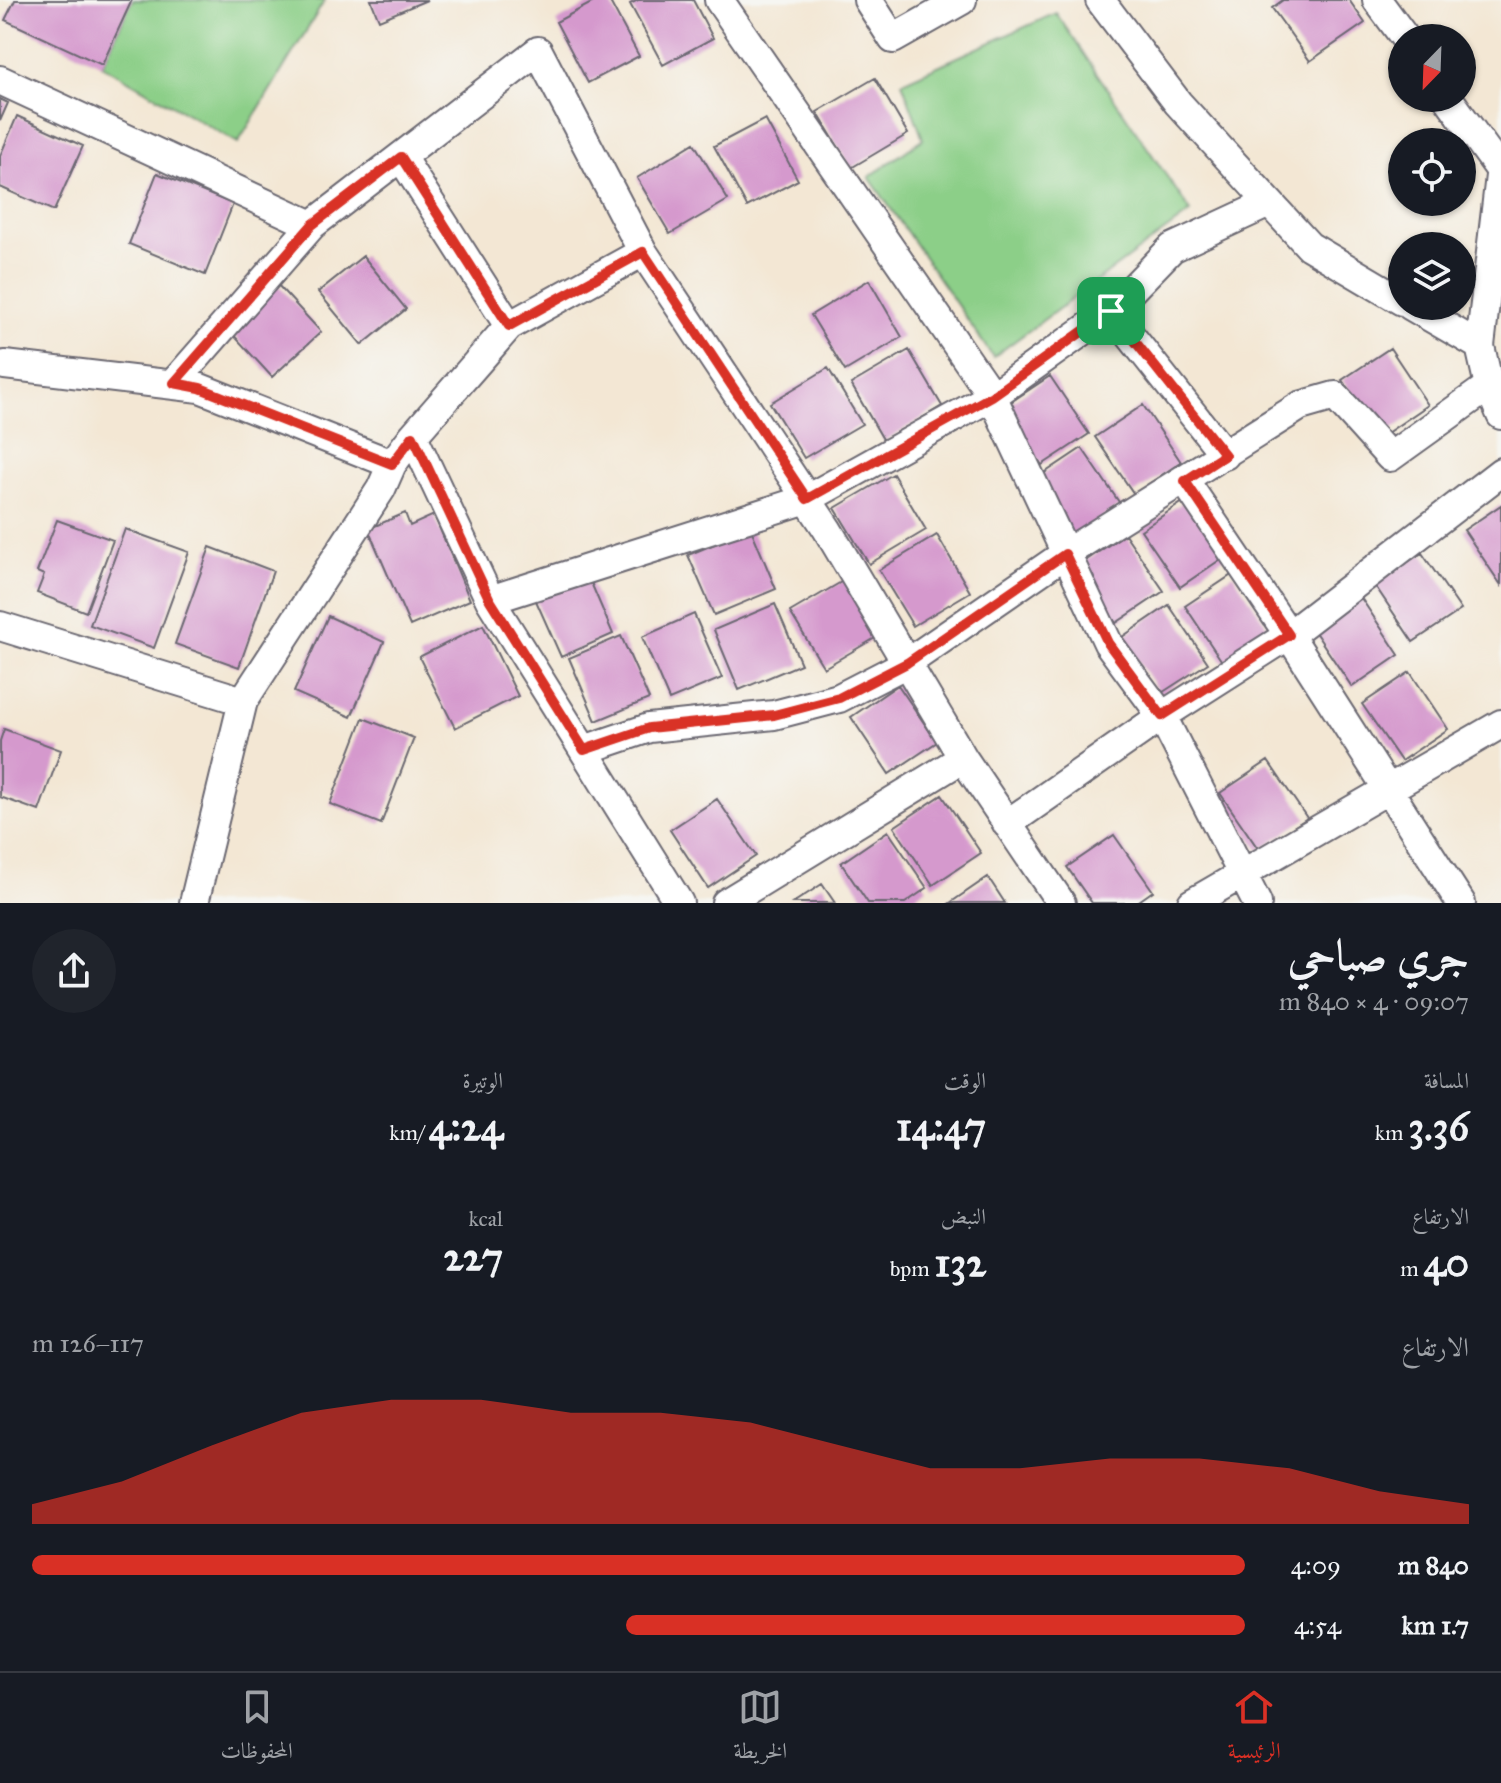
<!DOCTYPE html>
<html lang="ar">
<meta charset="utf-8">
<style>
body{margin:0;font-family:"IM FELL Great Primer",Amiri,serif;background:#20242c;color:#f1f3f6;direction:rtl;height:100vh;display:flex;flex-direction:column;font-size:30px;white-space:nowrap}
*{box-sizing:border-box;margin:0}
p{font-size:26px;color:#9ea1a6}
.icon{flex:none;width:44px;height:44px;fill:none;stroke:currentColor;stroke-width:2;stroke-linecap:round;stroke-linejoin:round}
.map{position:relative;height:903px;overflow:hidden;direction:ltr}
.panel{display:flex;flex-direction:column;background:#171b24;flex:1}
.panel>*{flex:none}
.needle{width:52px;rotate:203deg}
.tools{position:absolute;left:1388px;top:24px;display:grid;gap:16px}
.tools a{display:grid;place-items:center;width:88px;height:88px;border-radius:50%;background:#171b24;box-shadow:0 2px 6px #0004;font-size:40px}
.pin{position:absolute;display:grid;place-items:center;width:68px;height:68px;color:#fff;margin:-34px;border-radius:16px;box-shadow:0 4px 12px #0006}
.round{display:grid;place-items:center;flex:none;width:84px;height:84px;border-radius:42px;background:#20242c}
.overview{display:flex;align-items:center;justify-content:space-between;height:136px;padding:0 32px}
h1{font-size:44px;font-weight:800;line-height:60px}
.figures{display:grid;grid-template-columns:repeat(3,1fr);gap:12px;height:136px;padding:8px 32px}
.figures div{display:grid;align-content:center}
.figures b{font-size:40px;font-weight:800}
.figures small{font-size:22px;font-weight:400}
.figures p{font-size:22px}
.chart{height:224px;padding:16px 32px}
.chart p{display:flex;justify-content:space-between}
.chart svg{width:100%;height:144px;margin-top:8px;fill:#d93025;opacity:.7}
ul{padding:0 32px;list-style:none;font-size:26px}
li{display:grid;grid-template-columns:128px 96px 1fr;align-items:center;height:60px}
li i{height:20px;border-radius:10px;background:#d93025}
.tabs{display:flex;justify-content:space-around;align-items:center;height:112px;border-top:2px solid #363941;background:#171b24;font-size:22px;color:#9ea1a6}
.tabs a{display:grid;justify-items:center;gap:4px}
.tabs .selected{color:#d93025}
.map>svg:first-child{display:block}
.green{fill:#8ccf88;stroke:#577862;stroke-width:2}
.building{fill:#d599cd}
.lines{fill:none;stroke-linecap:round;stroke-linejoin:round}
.street-casing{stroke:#6b6771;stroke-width:32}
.street{stroke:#fff;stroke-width:28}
.route-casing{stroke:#fff;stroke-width:16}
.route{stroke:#d93025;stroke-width:10}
</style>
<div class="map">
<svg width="1501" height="903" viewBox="0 0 1501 903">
<rect width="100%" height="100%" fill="#f6f6f2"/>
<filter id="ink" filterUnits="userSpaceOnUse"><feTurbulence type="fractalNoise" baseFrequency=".0125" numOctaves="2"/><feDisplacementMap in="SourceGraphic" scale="16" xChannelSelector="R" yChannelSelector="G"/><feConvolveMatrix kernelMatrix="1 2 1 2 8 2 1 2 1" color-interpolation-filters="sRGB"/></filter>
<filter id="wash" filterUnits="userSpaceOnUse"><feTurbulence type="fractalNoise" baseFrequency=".006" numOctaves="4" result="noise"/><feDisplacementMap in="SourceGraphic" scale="32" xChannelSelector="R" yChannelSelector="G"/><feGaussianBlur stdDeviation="1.8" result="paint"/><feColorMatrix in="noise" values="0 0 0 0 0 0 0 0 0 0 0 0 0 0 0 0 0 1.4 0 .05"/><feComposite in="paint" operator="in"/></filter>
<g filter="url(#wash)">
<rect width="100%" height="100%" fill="#f3e7d4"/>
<path class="green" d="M132 0H325L238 143 102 65Z
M1056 13 1191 212 993 357 869 177 923 139 902 82Z"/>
<g id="blocks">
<path class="building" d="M15 0H132L102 65 5 20Z
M371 0H427L379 20Z
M597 0H609L639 56 588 83 556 22Z
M638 0H693L713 38 663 65 630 4Z
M1283 0H1349L1365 23 1310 61 1272 8Z
M875 78 908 134 851 168 817 112Z
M0 99 8 103 0 121Z
M17 116 83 146 54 211 0 187V156Z
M765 119 798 180 747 207 714 146Z
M694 143 728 200 670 234 637 178Z
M157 173 233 204 205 275 129 244Z
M363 256 406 309 362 345 318 292Z
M869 280 902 337 845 371 811 315Z
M277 284 321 332 272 377 228 329Z
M1390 348 1428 405 1381 437 1342 380Z
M909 350 942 406 884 441 851 384Z
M828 368 862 424 804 458 770 403Z
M1050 376 1089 434 1042 465 1002 408Z
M1143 405 1181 462 1134 494 1095 437Z
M1082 448 1121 505 1073 537 1034 480Z
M893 474 926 530 869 564 835 508Z
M1189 498 1227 555 1180 587 1141 530Z
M1501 505V585L1464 530Z
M405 513 410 526 434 515 470 600 410 626 368 529Z
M57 520 113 540 86 612 37 593 44 575 37 572Z
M125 529 189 552 154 648 90 625Z
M751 529 776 589 714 615 688 555Z
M1125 534 1164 591 1116 623 1078 566Z
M937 535 970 592 913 626 879 570Z
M210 547 273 571 239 667 175 644Z
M1422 553 1461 610 1413 642 1374 584Z
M586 571 613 634 561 657 533 594Z
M1233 574 1271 632 1223 663 1185 606Z
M848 578 882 634 824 668 790 612Z
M1361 598 1399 655 1352 687 1313 629Z
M775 604 801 664 739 690 714 630Z
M1169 605 1208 663 1160 694 1122 637Z
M694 614 722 678 669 700 642 637Z
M328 616 384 642 351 717 294 692Z
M483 625 518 696 455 728 419 657Z
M621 636 649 699 596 721 569 658Z
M1410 672 1448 729 1401 761 1362 704Z
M898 685 937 742 889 774 851 717Z
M363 718 414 738 381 824 330 804Z
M4 729 61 750 39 811 0 797V741Z
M1268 761 1307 818 1259 850 1220 793Z
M942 795 981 853 933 885 894 827Z
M717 799 756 856 708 888 670 830Z
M888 831 927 888 905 903H868L841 863Z
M1114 835 1153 891 1136 903H1092L1067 867Z
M988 877 1005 903H950Z
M822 884 835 903H793Z"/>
</g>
</g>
<g filter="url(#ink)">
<use href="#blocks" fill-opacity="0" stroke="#6b6771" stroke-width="2"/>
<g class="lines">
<defs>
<path id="street" d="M719 0 992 396 1108 643 1162 716 1257 903
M868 0 893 39 962 0
M1100 0 1178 103 1309 246 1402 301
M1377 0 1405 38
M0 80 312 225
M1448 98 1501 171
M401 157 509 326
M1501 167 1480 346 1489 386 1501 415
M1411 306 1480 346
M1111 311 1172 248 1269 203
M5 365 200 388 392 464
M174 383 312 225 538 51 643 252 827 529 963 758 1061 903
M413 436 490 600 679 903
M1185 481 1289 635 1461 903
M490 600 807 499 992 396 1111 311 1225 455
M0 626 243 701
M584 750 649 728 774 715 839 698 907 663 1065 554 1300 406 1335 396 1390 457 1489 386
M1007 824 1162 716 1289 635 1501 472
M194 903 243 701 381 489 392 464 413 436 509 326 643 252
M726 903 963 758
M1192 903 1501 724"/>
</defs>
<use href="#street" class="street-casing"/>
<use href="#street" class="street"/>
</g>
</g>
<g class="lines" filter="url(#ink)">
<defs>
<path id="route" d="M401 157 509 326 643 252 807 499 992 396 1111 311 1225 455 1185 481 1289 635 1162 716 1108 643 1065 554 907 663 839 698 774 715 649 728 584 750 490 600 413 436 392 464 200 388 174 383 312 225Z"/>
</defs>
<use href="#route" class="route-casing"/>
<use href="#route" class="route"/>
</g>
</svg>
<div class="tools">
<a><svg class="needle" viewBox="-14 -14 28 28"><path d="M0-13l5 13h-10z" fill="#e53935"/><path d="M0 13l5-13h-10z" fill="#9ea1a6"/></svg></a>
<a><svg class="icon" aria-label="locate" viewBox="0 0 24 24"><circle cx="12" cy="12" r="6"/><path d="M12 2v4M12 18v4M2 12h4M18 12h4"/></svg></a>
<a><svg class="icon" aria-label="layers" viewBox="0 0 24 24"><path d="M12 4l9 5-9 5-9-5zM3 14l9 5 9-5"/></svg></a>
</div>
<div class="pin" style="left:1111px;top:311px;background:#1e9e55"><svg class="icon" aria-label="arrive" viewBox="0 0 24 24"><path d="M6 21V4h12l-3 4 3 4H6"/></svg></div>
</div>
<section class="panel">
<div class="overview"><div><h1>جري صباحي</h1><p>09:07 · 4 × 840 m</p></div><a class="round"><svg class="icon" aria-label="share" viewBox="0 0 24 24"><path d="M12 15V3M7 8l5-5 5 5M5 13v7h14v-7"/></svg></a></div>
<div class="figures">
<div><p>المسافة</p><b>3.36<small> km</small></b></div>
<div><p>الوقت</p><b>14:47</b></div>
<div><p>الوتيرة</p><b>4:24<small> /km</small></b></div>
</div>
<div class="figures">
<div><p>الارتفاع</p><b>40<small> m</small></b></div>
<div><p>النبض</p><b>132<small> bpm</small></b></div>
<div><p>kcal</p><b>227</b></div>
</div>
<div class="chart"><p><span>الارتفاع</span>117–126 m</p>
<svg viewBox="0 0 160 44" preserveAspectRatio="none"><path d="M0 44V38L10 31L20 20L30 10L40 6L50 6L60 10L70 10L80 13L90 20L100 27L110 27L120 24L130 24L140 27L150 34L160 38V44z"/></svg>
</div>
<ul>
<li><b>840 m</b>4:09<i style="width:100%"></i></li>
<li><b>1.7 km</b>4:54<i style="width:51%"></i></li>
</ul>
</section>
<nav class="tabs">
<a class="selected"><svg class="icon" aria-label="home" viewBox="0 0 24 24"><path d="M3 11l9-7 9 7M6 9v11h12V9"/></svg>الرئيسية</a>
<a><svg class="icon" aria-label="map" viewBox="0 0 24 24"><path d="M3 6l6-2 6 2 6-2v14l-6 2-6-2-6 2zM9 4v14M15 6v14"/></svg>الخريطة</a>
<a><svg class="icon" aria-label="saved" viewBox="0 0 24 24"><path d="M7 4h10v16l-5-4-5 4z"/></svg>المحفوظات</a>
</nav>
